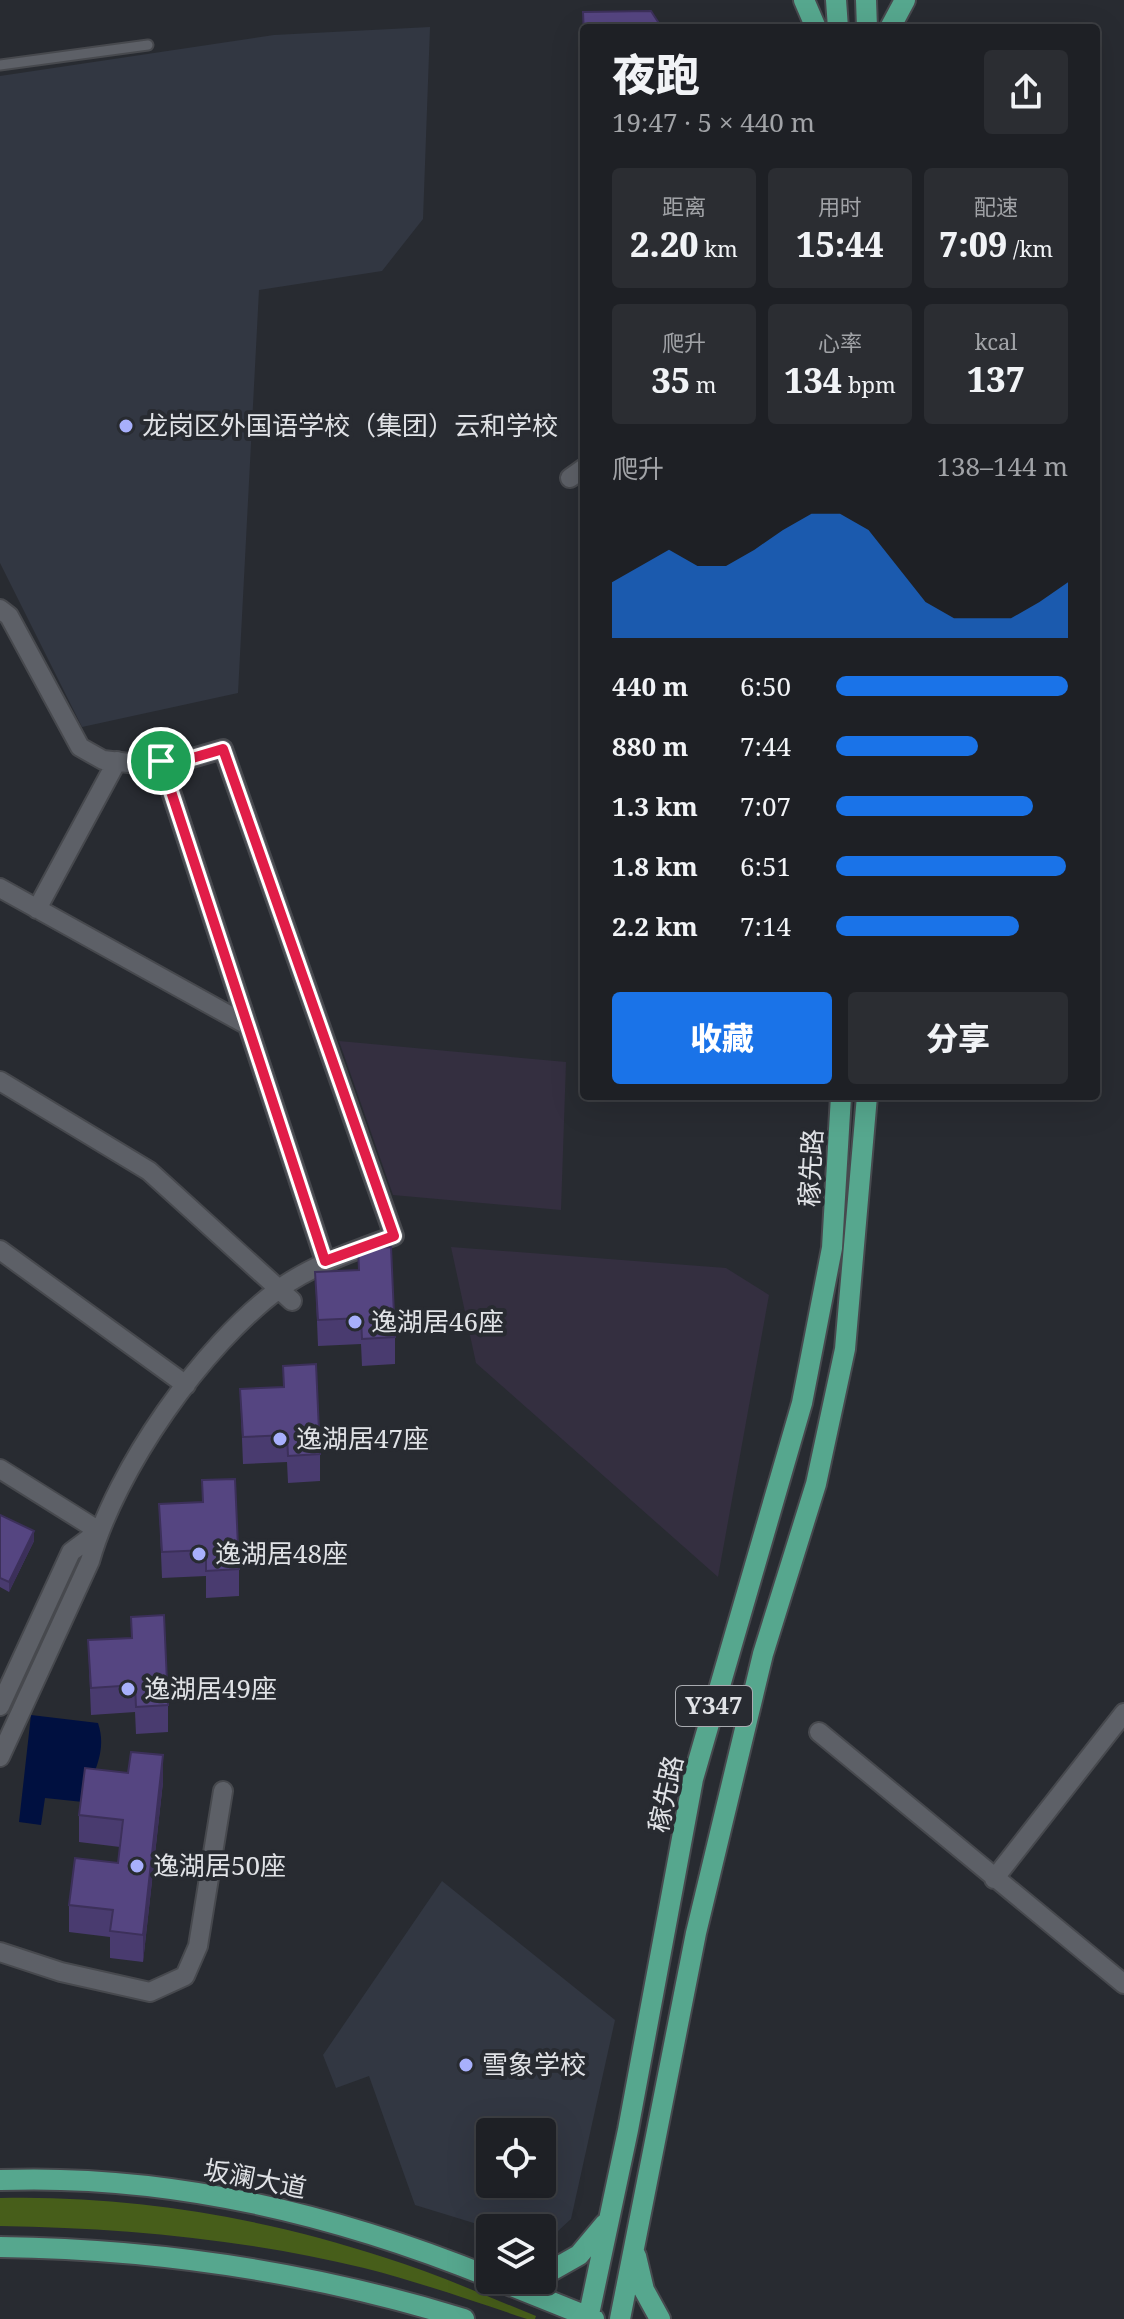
<!DOCTYPE html>
<html lang="zh">
<meta charset="utf-8">
<style>
body{margin:0;font-family:"Noto Serif","Noto Sans SC",serif;background:#2b2d32;color:#f1f3f6;height:100vh;display:flex;flex-direction:column;font-size:30px;white-space:nowrap}
*{box-sizing:border-box;margin:0}
p{font-size:26px;color:#a1a3a7}
.icon{flex:none;width:44px;height:44px;fill:none;stroke:currentColor;stroke-width:2;stroke-linecap:round;stroke-linejoin:round}
.map{position:relative;flex:1;overflow:hidden}
.sheet{position:absolute;left:580px;top:24px;width:520px;height:1076px;display:flex;flex-direction:column;background:#1e2025;border-radius:8px;box-shadow:0 8px 32px #0002,0 0 0 2px #3c3e42}
.sheet>*{flex:none}
.buttons{position:absolute;left:476px;top:2118px;display:grid;gap:16px}
.buttons a{display:grid;place-items:center;width:80px;height:80px;border-radius:8px;background:#1e2025;box-shadow:0 8px 32px #0002,0 0 0 2px #3c3e42;font-size:40px}
.pin{position:absolute;display:grid;place-items:center;width:68px;height:68px;color:#fff;margin:-34px;border:4px solid #fff;border-radius:50%;box-shadow:0 2px 8px #0007}
.round{display:grid;place-items:center;flex:none;width:84px;height:84px;border-radius:8px;background:#2b2d32}
.head{display:flex;align-items:center;justify-content:space-between;height:136px;padding:0 32px}
h1{font-size:44px;font-weight:800;line-height:60px}
.figures{display:grid;grid-template-columns:repeat(3,1fr);gap:12px;height:136px;padding:8px 32px}
.figures div{display:grid;align-content:center;border-radius:8px;background:#2b2d32;text-align:center}
.figures b{font-size:34px;font-weight:800}
.figures small{font-size:22px;font-weight:400}
.figures p{font-size:22px}
.chart{height:224px;padding:16px 32px}
.chart p{display:flex;justify-content:space-between}
.chart svg{width:100%;height:144px;margin-top:8px;fill:#1a73e8;opacity:.7}
.button{display:flex;gap:16px;margin-top:auto;padding:16px 32px}
.button a{flex:1;height:92px;border-radius:8px;background:#1a73e8;color:#fff;font-size:32px;font-weight:800;line-height:92px;text-align:center}
.button a+a{background:#2b2d32;color:#f1f3f6}
ul{padding:0 32px;list-style:none;font-size:26px}
li{display:grid;grid-template-columns:128px 96px 1fr;align-items:center;height:60px}
li i{height:20px;border-radius:10px;background:#1a73e8}
.map>svg:first-child{display:block}
.commercial{fill:#342f40}
.built{fill:#323742;fill-rule:evenodd}
.forest{fill:#475e1a}
.water{fill:#001040}
.lines{fill:none;stroke-linecap:round;stroke-linejoin:round}
.lane-casing{stroke:#47494e;stroke-width:13}
.street-casing{stroke:#47494e;stroke-width:22}
.primary-casing{stroke:#47494e;stroke-width:24}
.lane{stroke:#5d6067;stroke-width:9}
.street{stroke:#5d6067;stroke-width:18}
.primary{stroke:#56a78e;stroke-width:20}
.wall{fill:#493b6f}
.shaded-wall{fill:#3c305a}
.building{fill:#554581;stroke:#3c305a;stroke-width:2}
.route-casing{stroke:#fff;stroke-width:16}
.route{stroke:#e11d48;stroke-width:10}
.poi-dot{fill:#a8b0fc;stroke:#282b31;stroke-width:3}
.labels{text-anchor:middle;stroke-width:8;stroke-linejoin:round;paint-order:stroke}
.shield{fill:#282b31;stroke:#a9abb0;stroke-width:2}
.shield-label{font-size:24px;font-weight:bold;fill:#e0e2e6}
.poi-label{font-size:26px;fill:#e0e2e6;stroke:#282b31;text-anchor:start}
.street-label{font-size:26px;fill:#e0e2e6;stroke:#282b31}
</style>
<div class="map">
<svg width="1124" height="2319" viewBox="0 0 1124 2319">
<rect width="100%" height="100%" fill="#282b31"/>
<path class="commercial" d="M339 1041 566 1062 561 1210 393 1195Z
M451 1247 726 1268 769 1295 718 1577 476 1363Z"/>
<path class="built" d="M430 27 423 219 382 271 259 290 238 693 82 727 0 563V76L274 35Z
M442 1881 615 2020 571 2219 545 2243H542V2228H490L415 2205 369 2076 336 2088 323 2055ZM490 2132H542V2184H490Z"/>
<path class="forest" d="M0 2198C129 2195 261 2217 383 2257 435 2273 486 2296 536 2316L535 2319H527C473 2301 419 2282 364 2268 244 2239 123 2228 0 2226Z"/>
<path class="water" d="M31 1715 98 1723C108 1753 92 1774 83 1802L45 1798 41 1825 19 1822Z"/>
<g class="lines">
<defs>
<path id="lane" d="M0 65 148 45"/>
<path id="street" d="M570 478 584 468
M0 609 9 616 80 747 103 760 129 763 182 761 223 749 394 1236C354 1251 314 1264 279 1289 202 1346 116 1469 90 1561L0 1757
M161 761 325 1261
M0 888 247 1025
M37 909 117 761
M0 1081 149 1171 292 1301
M0 1250 186 1385
M0 1469 99 1531
M0 1706 71 1552 99 1531
M819 1732 1124 1984
M994 1879 1124 1713
M0 1952 61 1972 150 1992 185 1976 198 1946 223 1791"/>
<path id="primary" d="M804 0 816 28
M836 0 838 28
M866 0 867 28
M890 28 905 0
M0 2180C168 2174 335 2214 490 2277
M0 2247C159 2249 312 2272 464 2319
M636 2256 644 2290 660 2319
M542 2276 579 2255 605 2224
M497 2280 594 2319
M588 2319 628 2130 693 1779 802 1403 832 1248 841 1096
M620 2319 696 1933 763 1654 816 1484 845 1349 867 1096"/>
</defs>
<use href="#lane" class="lane-casing"/>
<use href="#street" class="street-casing"/>
<use href="#primary" class="primary-casing"/>
<use href="#lane" class="lane"/>
<use href="#street" class="street"/>
<use href="#primary" class="primary"/>
</g>
<path class="wall" d="M358 1248 395 1337V1364L362 1366 361 1344 318 1346 315 1272 358 1270Z
M283 1366 320 1454V1481L288 1483 287 1462 243 1464 240 1389 283 1387Z
M202 1480 239 1569V1596L206 1598V1576L162 1578 159 1504 202 1502Z
M0 1515 34 1541 9 1592 0 1587Z
M131 1617 168 1705V1732L136 1734 135 1712 91 1715 88 1640 131 1638Z
M163 1782 143 1962 110 1958V1937L69 1932V1905L118 1863 120 1847 79 1842V1815Z"/>
<path class="shaded-wall" d="M34 1531V1541L9 1592V1582Z
M163 1755V1782L143 1962V1935Z"/>
<path class="building" d="M651 11 662 28H584V36L583 12Z
M391 1247 395 1337 362 1339 361 1318 318 1320 315 1272 359 1270 358 1248Z
M316 1364 320 1454 288 1456 287 1435 243 1437 240 1389 284 1387 283 1366Z
M235 1479 239 1569 206 1571V1550L162 1552 159 1504 203 1502 202 1480Z
M0 1515 34 1531 9 1582 0 1578Z
M164 1615 168 1705 136 1707 135 1685 91 1688 88 1640 132 1638 131 1617Z
M131 1752 163 1755 143 1935 110 1931 113 1910 69 1905 75 1858 118 1863 123 1820 79 1815 85 1768 128 1773Z"/>
<g class="lines">
<defs>
<path id="route" d="M223 749 394 1236 325 1261 161 761H182Z"/>
</defs>
<use href="#route" class="route-casing"/>
<use href="#route" class="route"/>
</g>
<g class="poi-dot">
<circle cx="126" cy="426" r="8"/>
<circle cx="355" cy="1322" r="8"/>
<circle cx="280" cy="1439" r="8"/>
<circle cx="199" cy="1554" r="8"/>
<circle cx="128" cy="1689" r="8"/>
<circle cx="137" cy="1866" r="8"/>
<circle cx="466" cy="2065" r="8"/>
</g>
<g class="labels">
<rect class="shield" x="676" y="1686" width="76" height="40" rx="6"/>
<g class="shield-label">
<text x="714" y="1714">Y347</text>
</g>
<g class="poi-label">
<text x="142" y="435">龙岗区外国语学校（集团）云和学校</text>
<text x="371" y="1331">逸湖居46座</text>
<text x="296" y="1448">逸湖居47座</text>
<text x="215" y="1563">逸湖居48座</text>
<text x="144" y="1698">逸湖居49座</text>
<text x="153" y="1875">逸湖居50座</text>
<text x="482" y="2074">雪象学校</text>
</g>
<g class="street-label">
<text transform="translate(811 1168) rotate(-87)" y="9">稼先路</text>
<text transform="translate(666 1794) rotate(-78)" y="9">稼先路</text>
<text transform="translate(255 2179) rotate(11)" y="9">坂澜大道</text>
</g>
</g>
</svg>
<div class="buttons">
<a><svg class="icon" aria-label="locate" viewBox="0 0 24 24"><circle cx="12" cy="12" r="6"/><path d="M12 2v4M12 18v4M2 12h4M18 12h4"/></svg></a>
<a><svg class="icon" aria-label="layers" viewBox="0 0 24 24"><path d="M12 4l9 5-9 5-9-5zM3 14l9 5 9-5"/></svg></a>
</div>
<div class="pin" style="left:161px;top:761px;background:#1e9e55"><svg class="icon" aria-label="arrive" viewBox="0 0 24 24"><path d="M6 21V4h12l-3 4 3 4H6"/></svg></div>
<section class="sheet">
<div class="head"><div><h1>夜跑</h1><p>19:47 · 5 × 440 m</p></div><a class="round"><svg class="icon" aria-label="share" viewBox="0 0 24 24"><path d="M12 15V3M7 8l5-5 5 5M5 13v7h14v-7"/></svg></a></div>
<div class="figures">
<div><p>距离</p><b>2.20<small> km</small></b></div>
<div><p>用时</p><b>15:44</b></div>
<div><p>配速</p><b>7:09<small> /km</small></b></div>
</div>
<div class="figures">
<div><p>爬升</p><b>35<small> m</small></b></div>
<div><p>心率</p><b>134<small> bpm</small></b></div>
<div><p>kcal</p><b>137</b></div>
</div>
<div class="chart"><p><span>爬升</span>138–144 m</p>
<svg viewBox="0 0 160 44" preserveAspectRatio="none"><path d="M0 44V27L10 22L20 17L30 22L40 22L50 17L60 11L70 6L80 6L90 11L100 22L110 33L120 38L130 38L140 38L150 33L160 27V44z"/></svg>
</div>
<ul>
<li><b>440 m</b>6:50<i style="width:100%"></i></li>
<li><b>880 m</b>7:44<i style="width:61%"></i></li>
<li><b>1.3 km</b>7:07<i style="width:85%"></i></li>
<li><b>1.8 km</b>6:51<i style="width:99%"></i></li>
<li><b>2.2 km</b>7:14<i style="width:79%"></i></li>
</ul>
<div class="button"><a>收藏</a><a>分享</a></div>
</section>
</div>
